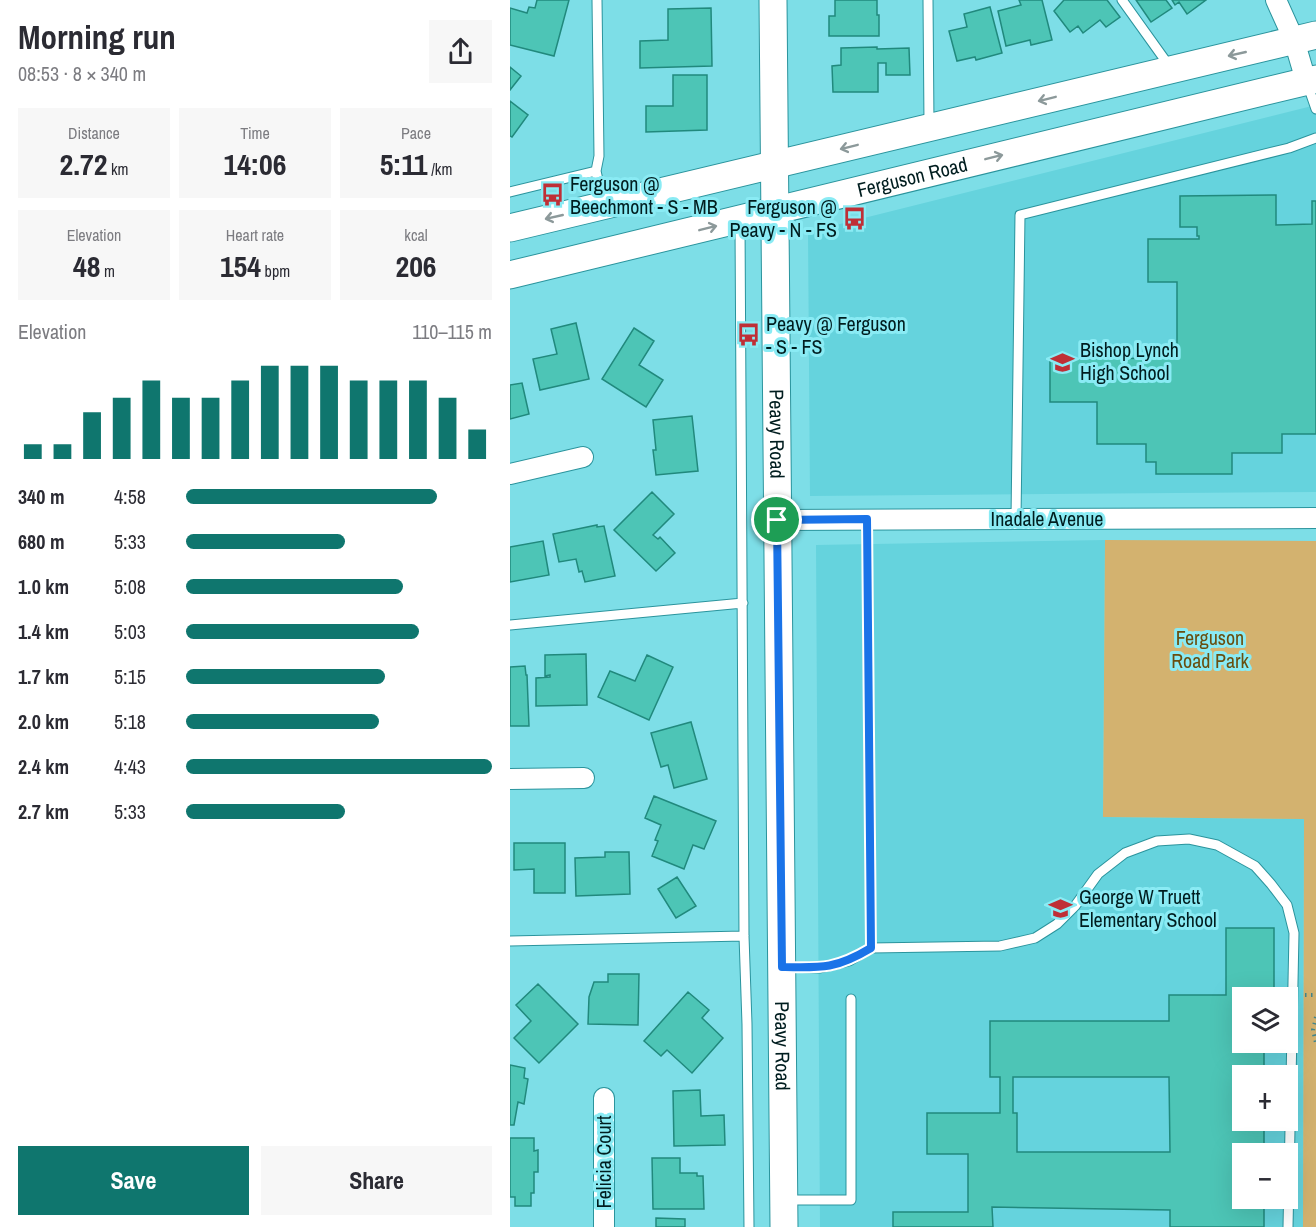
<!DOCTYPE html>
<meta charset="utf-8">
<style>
body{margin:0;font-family:"Archivo Narrow",sans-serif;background:#f7f7f7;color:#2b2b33;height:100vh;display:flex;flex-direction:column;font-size:22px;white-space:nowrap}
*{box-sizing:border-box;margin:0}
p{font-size:20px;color:#7c7c81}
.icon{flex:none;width:33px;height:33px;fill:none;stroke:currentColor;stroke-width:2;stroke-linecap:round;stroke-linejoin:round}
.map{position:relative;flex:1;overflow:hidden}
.details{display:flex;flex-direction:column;background:#fff;width:510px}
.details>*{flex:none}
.buttons{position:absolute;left:722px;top:987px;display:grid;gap:12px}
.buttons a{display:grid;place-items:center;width:66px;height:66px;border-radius:0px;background:#fff;box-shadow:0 6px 24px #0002;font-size:30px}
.pin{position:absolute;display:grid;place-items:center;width:51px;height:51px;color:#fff;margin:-26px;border:3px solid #fff;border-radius:50%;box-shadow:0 2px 6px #0007}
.round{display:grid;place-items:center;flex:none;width:63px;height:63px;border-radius:0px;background:#f7f7f7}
.summary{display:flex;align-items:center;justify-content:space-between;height:102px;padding:0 18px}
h1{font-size:33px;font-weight:800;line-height:45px}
.stats{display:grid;grid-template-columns:repeat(3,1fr);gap:9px;height:102px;padding:6px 18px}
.stats div{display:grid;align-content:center;border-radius:0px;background:#f7f7f7;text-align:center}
.stats b{font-size:30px;font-weight:800}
.stats small{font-size:16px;font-weight:400}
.stats p{font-size:16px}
.chart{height:168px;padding:12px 18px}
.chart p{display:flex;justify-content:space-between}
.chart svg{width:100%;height:108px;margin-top:6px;stroke:#0f766e;stroke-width:6}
.button{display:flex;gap:12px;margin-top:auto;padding:12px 18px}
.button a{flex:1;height:69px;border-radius:0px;background:#0f766e;color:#fff;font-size:24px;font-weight:800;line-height:69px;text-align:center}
.button a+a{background:#f7f7f7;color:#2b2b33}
ul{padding:0 18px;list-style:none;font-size:20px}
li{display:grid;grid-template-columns:96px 72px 1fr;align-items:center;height:45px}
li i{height:15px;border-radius:8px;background:#0f766e}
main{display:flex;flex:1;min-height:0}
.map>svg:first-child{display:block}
.built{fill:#65d3dd;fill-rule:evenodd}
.green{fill:#d3b26f}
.building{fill:#4dc5b6;stroke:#21897d;stroke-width:1.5;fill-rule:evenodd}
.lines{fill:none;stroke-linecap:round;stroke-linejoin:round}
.lane-casing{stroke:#2b949d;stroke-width:11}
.street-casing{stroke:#2b949d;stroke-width:22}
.secondary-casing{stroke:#2b949d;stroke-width:29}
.path{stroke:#44868c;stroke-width:4;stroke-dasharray:1.5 4.5;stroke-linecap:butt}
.lane{stroke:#fff;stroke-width:9}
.street{stroke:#fff;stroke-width:20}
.secondary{stroke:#fff;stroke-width:27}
.oneway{stroke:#8c999a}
.route-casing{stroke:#fff;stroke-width:12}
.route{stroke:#1a73e8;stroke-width:8}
.labels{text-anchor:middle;stroke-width:6;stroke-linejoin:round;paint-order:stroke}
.street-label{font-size:20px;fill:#001d1f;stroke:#8aebf4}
.poi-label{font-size:20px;fill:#001d1f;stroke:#8aebf4;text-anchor:start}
.park-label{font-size:20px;fill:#694e0f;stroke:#8aebf4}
</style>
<main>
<section class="details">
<div class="summary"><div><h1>Morning run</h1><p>08:53 · 8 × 340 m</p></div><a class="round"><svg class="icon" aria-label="share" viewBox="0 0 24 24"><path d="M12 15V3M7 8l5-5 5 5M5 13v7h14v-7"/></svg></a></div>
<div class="stats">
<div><p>Distance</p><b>2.72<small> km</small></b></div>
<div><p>Time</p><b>14:06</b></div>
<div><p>Pace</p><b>5:11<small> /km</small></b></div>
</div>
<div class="stats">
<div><p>Elevation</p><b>48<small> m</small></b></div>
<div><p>Heart rate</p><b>154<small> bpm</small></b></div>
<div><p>kcal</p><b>206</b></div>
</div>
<div class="chart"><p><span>Elevation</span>110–115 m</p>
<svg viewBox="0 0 160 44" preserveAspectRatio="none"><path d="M5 44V38M15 44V38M25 44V25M35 44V19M45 44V12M55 44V19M65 44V19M75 44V12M85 44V6M95 44V6M105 44V6M115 44V12M125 44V12M135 44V12M145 44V19M155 44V32"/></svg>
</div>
<ul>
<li><b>340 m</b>4:58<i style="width:82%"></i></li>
<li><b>680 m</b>5:33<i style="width:52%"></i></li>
<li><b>1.0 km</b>5:08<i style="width:71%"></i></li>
<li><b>1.4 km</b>5:03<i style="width:76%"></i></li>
<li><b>1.7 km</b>5:15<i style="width:65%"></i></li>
<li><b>2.0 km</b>5:18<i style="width:63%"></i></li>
<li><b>2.4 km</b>4:43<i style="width:100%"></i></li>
<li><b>2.7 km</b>5:33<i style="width:52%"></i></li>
</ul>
<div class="button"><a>Save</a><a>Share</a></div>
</section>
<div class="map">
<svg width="806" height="1227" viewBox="0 0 806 1227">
<rect width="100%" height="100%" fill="#7ddee7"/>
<path class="built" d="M806 105V492L300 496 298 232Z
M595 540 593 817 794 819 793 1227H310L306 545ZM732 998H777V1042H732ZM732 1076H777V1120H732ZM732 1154H777V1198H732Z"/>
<path class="green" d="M595 540 806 541V1227H793L794 819 593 817Z"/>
<path class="building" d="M27 0H59L44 56 0 45V8L17 13 19 7 25 8Z
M325 0H367V15H369V36H319V16H325Z
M509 0H532L542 40 521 45 520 40 496 46 488 11 511 5Z
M554 0H597L610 17 596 27 590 20 573 33 568 26 560 32 544 11Z
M626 0H656L662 8 641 22Z
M662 0H696L677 14 669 2 665 5Z
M480 7 492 53 466 60 465 57 447 61 439 31 457 27 454 14Z
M201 8 202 66 130 68V41L158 40V9Z
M367 47V49L399 48 400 75H376V63H368V92H323L322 66 331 65V48Z
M0 67 11 76 0 90Z
M163 75H197V130L136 132V106H163Z
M0 101 18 115 2 137 0 136Z
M766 195V225L802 224V201H806V434H772V453H722V474H646V462H636V444H587V402H540V359L667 358V282H638V239H689V236H687V227H670V196Z
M66 323 79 379 30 390 23 359 47 354 41 329Z
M124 328 144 341 129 365 153 380 136 407 92 379Z
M12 383 19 414 0 419V385Z
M182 416 188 471 146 475 143 450H146L143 420Z
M142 492 164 514 143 535 148 539 150 537 165 553 146 571 104 530Z
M87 525V527L94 526 105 576 75 582 72 571 69 572 66 559 49 562 43 534Z
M33 541 39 575 0 582V547Z
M76 654 77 705 26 706V678L40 677V675L35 676V655Z
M137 655 163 667 139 720 88 697 100 671 125 681Z
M15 666 16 675H17L19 726H0V667Z
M181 722 197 779 164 788 158 765 151 767 141 733Z
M144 796 206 821 194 849 183 845 174 869 142 856 148 841 145 840 151 825 135 818Z
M4 843H55V893H24V869L4 870Z
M95 852H119L120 894 66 896 65 858 95 857Z
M167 877 186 906 166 918 148 889Z
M716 928H764V998H732V1042H754V1076H732V1120H754V1154H732V1198H754V1227H660V1210L482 1207 483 1227H383V1212H458V1154H417V1113H490V1077H480V1021H659V995H716ZM503 1077H659L660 1152H507V1113H503Z
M98 974H129L128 1025 78 1024 79 997 84 982H98Z
M28 984 68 1024 29 1063 4 1038 21 1021 6 1005Z
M178 992 199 1010 192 1018 213 1038 182 1073 157 1050 151 1056 134 1041Z
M0 1065 15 1068 14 1078 18 1079 14 1104 8 1102 4 1125H0Z
M190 1090 191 1116 214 1115 215 1145 164 1146 163 1091Z
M0 1138H24V1151L28 1150V1172H24V1193H21V1206H5V1197H0Z
M142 1158H170V1173H187V1176H193L194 1209H143Z
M146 1218 175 1219V1227H146Z"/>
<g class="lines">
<defs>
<path id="lane" d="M87 0 89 156 86 171 93 203
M418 0 419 124
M612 0 660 67
M797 83 806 109
M0 192 86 171
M230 223 234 936 237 1024 239 1227
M357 519 361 948
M506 519 510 215 779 148 806 138
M0 625 233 603
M0 941 234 936
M275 967 310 968 339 961 361 948 490 946 525 938 547 924 565 906 588 874 615 853 647 841 679 839 707 845 745 866 761 884 777 905 784 933 778 1227
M276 1200H341V999"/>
<path id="street" d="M766 0 784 40 796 81
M0 474 73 457
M267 520 806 518
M0 779 74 778
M94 1227V1098"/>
<g id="secondary">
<path id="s1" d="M263 0 274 1227"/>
<path d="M0 228 806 35"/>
<path id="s2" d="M0 275 806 79"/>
</g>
</defs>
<use href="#lane" class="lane-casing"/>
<use href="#street" class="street-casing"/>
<use href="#secondary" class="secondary-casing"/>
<path class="path" d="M795 995H806
M806 1017 803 1030 806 1043"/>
<use href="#lane" class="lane"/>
<use href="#street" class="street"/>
<use href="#secondary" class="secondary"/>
</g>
<defs><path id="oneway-shaft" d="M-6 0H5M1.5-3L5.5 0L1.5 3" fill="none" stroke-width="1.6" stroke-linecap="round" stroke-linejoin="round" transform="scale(1.5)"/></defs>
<g class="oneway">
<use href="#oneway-shaft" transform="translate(727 54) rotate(167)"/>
<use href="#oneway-shaft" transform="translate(537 99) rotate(166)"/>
<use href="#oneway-shaft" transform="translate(339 147) rotate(166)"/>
<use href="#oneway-shaft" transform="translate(484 157) rotate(-14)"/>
<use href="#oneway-shaft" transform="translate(44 217) rotate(167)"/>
<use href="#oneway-shaft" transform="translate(198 228) rotate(-14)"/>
</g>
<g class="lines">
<defs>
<path id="route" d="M357 519 361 948C326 969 312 968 272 967L267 520Z"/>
</defs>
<use href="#route" class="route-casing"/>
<use href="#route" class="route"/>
</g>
<defs>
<symbol id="bus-bare" viewBox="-9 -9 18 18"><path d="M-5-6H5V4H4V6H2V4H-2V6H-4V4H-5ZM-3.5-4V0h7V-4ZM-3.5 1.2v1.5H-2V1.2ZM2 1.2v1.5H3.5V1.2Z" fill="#bf2f36" stroke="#8aebf4" stroke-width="2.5" paint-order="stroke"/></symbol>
<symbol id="school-bare" viewBox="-9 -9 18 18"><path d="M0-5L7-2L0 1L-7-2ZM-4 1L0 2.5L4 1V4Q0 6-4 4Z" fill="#bf2f36" stroke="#8aebf4" stroke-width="2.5" paint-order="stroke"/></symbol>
</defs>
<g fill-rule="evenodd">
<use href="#bus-bare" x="26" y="178" width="33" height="33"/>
<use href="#bus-bare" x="328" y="202" width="33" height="33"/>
<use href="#bus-bare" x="222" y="318" width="33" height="33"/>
<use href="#school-bare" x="536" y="346" width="33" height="33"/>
<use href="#school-bare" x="534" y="892" width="33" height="33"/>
</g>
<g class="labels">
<g class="street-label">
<text dy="7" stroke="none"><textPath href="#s2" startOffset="414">Ferguson Road</textPath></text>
<text dy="7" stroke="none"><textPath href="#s1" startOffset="434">Peavy Road</textPath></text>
<text x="537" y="526">Inadale Avenue</text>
<text dy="7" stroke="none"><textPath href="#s1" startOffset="1046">Peavy Road</textPath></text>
<text transform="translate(94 1162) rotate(-90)" y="7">Felicia Court</text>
</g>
<g class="poi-label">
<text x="60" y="191">Ferguson @<tspan x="60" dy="23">Beechmont - S - MB</tspan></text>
<text x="327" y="214" text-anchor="end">Ferguson @<tspan x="327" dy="23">Peavy - N - FS</tspan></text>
<text x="256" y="331">Peavy @ Ferguson<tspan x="256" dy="23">- S - FS</tspan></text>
<text x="570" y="357">Bishop Lynch<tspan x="570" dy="23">High School</tspan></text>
<text x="569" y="904">George W Truett<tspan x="569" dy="23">Elementary School</tspan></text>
</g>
<g class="park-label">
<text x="700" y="645">Ferguson<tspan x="700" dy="23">Road Park</tspan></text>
</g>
</g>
</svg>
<div class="buttons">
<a><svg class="icon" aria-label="layers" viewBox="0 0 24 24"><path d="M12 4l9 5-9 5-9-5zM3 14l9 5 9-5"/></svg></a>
<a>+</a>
<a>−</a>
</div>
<div class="pin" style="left:267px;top:520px;background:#1e9e55"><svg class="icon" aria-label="arrive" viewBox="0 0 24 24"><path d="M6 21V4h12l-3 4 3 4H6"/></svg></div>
</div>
</main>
